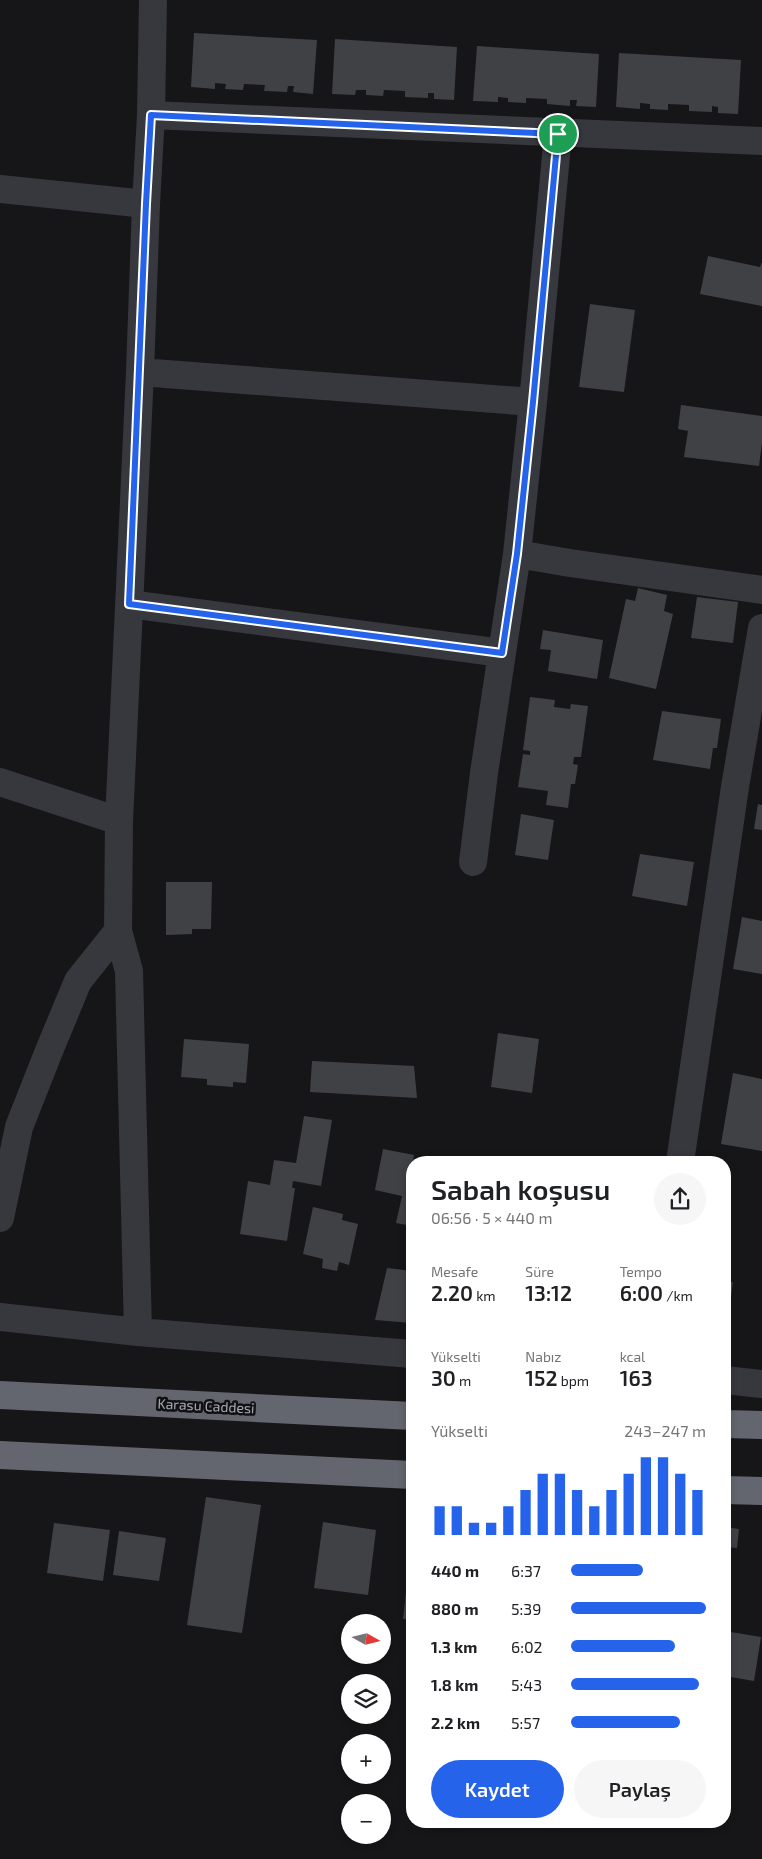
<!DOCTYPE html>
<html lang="tr">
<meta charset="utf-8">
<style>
body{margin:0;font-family:"Exo 2",sans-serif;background:#f6f6f6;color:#202124;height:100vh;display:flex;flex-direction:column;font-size:19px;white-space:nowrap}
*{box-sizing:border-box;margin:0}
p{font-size:16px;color:#757577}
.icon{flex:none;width:28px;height:28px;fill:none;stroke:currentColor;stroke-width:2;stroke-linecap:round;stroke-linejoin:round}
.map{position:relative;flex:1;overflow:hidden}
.drawer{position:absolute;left:406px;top:1156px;width:325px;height:672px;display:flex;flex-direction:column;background:#fff;border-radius:20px;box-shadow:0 2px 8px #0003}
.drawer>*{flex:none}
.needle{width:32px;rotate:98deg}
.controls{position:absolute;left:341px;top:1614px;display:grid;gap:10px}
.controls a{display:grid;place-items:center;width:50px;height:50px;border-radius:50%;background:#fff;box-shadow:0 2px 8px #0003;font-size:25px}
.pin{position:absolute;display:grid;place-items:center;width:42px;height:42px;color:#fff;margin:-21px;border:2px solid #fff;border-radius:50%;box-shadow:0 1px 5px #0007}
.round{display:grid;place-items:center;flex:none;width:52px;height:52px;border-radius:26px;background:#f6f6f6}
.headline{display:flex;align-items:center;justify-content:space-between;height:85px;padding:0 25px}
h1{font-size:28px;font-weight:600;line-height:38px}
.metrics{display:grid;grid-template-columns:repeat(3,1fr);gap:8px;height:85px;padding:5px 25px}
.metrics div{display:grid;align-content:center}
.metrics b{font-size:21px;font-weight:600}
.metrics small{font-size:14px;font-weight:400}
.metrics p{font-size:14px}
.chart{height:140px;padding:10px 25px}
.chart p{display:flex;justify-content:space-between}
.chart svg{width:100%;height:90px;margin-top:5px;stroke:#2563eb;stroke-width:6}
.primary-button{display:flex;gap:10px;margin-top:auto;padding:10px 25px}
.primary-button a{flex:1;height:58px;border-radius:30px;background:#2563eb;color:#fff;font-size:20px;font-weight:600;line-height:58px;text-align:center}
.primary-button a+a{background:#f6f6f6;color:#202124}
ul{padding:0 25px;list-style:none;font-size:16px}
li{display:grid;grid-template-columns:80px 60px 1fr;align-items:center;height:38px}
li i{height:12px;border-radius:6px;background:#2563eb}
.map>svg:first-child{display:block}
.building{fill:#404145}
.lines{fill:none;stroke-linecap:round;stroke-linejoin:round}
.minor{stroke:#37383d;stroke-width:28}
.highway{stroke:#63666e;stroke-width:28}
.route-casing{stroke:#fff;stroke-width:10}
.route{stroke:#2563eb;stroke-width:6}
.labels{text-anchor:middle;stroke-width:5;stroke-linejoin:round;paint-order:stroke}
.street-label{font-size:14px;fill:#a8adb8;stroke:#111113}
</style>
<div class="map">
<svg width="762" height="1859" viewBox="0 0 762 1859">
<rect width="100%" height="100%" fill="#161618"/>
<path class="building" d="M194 33 317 40 313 94 293 92 294 86H288L287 92 264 91 265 85 244 84 243 90 225 89 226 84 215 83V89L191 87Z
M335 39 457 47 454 100 434 99V93H428V98L405 97V91L384 90 383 96 366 95V90H356L355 95 332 94Z
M477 46 599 54 596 107 576 106 577 100H570V106L547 104V99L526 98V103L508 102V98L498 97V102L473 101Z
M619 53 741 60 738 114 718 113V107L712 106V112L689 111V105L668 104V110L650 109V104L640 103V109L616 107Z
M708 256 760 267 762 262V306L700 294Z
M590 304 635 310 624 392 579 387Z
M681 405 762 416V442L759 466 684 457 688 431 678 429Z
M638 588 667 595 664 611 673 614 656 689 609 678 626 599 635 601Z
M697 597 738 602 733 643 691 638Z
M543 630 603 640 597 679 548 671 551 650 540 649Z
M530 697 555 700 554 707 570 709 571 704 588 706 581 757H574L573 764 578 765 575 784H571L568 808 546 805 548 791 518 787 523 754 530 755V751L523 750Z
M662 711 721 719 717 748H713L710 769 653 760Z
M758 804 762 805V830L754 829Z
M521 814 554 820 548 860 515 855Z
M640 854 694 862 687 906 632 896Z
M166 882H212L211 929H192V934L166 935Z
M742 917 762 921V974L733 969Z
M498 1033 539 1039 532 1093 491 1087Z
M184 1039 249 1044 246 1083 233 1082V1087L207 1085V1079L181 1077Z
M312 1061 414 1066 417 1098 310 1092Z
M733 1073 762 1079V1151L721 1144Z
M304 1116 332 1120 321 1186 293 1181 292 1188H295L287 1241 240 1234 248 1181 270 1185 274 1160 296 1163Z
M383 1149 414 1155 406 1195 412 1196V1226L396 1223 402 1196 375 1190Z
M313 1207 343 1214 342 1220 358 1224 349 1265 339 1262 337 1271 322 1268 323 1259 303 1254Z
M387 1268 412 1271V1323L375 1320Z
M725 1281 733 1282 726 1334H725Z
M206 1497 261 1505 242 1633 187 1625Z
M323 1522 376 1530 368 1595 314 1588Z
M54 1523 110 1530 103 1581 47 1573Z
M725 1527 739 1529 737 1548 725 1547Z
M119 1531 166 1538 159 1581 113 1575Z
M409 1564 412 1565V1620L403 1619Z
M725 1631 761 1637 754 1681 725 1676Z"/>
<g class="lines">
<path class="minor" d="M151 115 153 0
M0 189 146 204
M140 372 533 402 558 134
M517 554 533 402
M129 604 502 653 517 554 570 563 762 590
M0 782 119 821
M473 862 484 773 502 653
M118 931 129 971 138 1332
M680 1162 735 787 762 628
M0 1218 19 1127 49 1051 78 981 118 931 119 821 140 372 146 204 151 115 762 141
M0 1317 138 1332 412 1354
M725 1380 762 1384"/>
<path class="highway" d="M0 1395 412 1416
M725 1424 762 1425
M0 1455 412 1475
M725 1490 762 1491"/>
</g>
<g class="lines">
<defs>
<path id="route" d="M151 115 558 134 533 402 517 554 502 653 129 604 146 204Z"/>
</defs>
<use href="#route" class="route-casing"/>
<use href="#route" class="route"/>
</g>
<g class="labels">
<g class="street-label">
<text transform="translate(206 1406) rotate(3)" y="5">Karasu Caddesi</text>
</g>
</g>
</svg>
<div class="controls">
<a><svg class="needle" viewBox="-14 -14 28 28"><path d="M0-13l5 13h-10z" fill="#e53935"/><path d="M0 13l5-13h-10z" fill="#757577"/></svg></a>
<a><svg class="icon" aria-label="layers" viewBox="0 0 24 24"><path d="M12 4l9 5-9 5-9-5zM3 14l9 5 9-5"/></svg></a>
<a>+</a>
<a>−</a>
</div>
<div class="pin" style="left:558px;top:134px;background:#1e9e55"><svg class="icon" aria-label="arrive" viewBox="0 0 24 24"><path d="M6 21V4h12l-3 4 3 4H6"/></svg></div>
<section class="drawer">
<div class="headline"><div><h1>Sabah koşusu</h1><p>06:56 · 5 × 440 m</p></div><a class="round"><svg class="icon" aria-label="share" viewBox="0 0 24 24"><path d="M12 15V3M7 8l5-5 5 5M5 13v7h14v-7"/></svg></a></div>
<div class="metrics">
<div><p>Mesafe</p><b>2.20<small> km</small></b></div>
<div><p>Süre</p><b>13:12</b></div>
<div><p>Tempo</p><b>6:00<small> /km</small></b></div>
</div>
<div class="metrics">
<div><p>Yükselti</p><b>30<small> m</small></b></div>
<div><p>Nabız</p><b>152<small> bpm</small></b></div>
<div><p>kcal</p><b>163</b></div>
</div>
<div class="chart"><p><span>Yükselti</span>243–247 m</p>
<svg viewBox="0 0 160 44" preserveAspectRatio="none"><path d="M5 44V30M15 44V30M25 44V38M35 44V38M45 44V30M55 44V22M65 44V14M75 44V14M85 44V22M95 44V30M105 44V22M115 44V14M125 44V6M135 44V6M145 44V14M155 44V22"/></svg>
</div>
<ul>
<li><b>440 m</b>6:37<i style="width:53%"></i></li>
<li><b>880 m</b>5:39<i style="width:100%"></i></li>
<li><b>1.3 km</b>6:02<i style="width:77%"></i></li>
<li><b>1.8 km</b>5:43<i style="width:95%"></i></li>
<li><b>2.2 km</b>5:57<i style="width:81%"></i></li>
</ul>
<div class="primary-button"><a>Kaydet</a><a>Paylaş</a></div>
</section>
</div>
